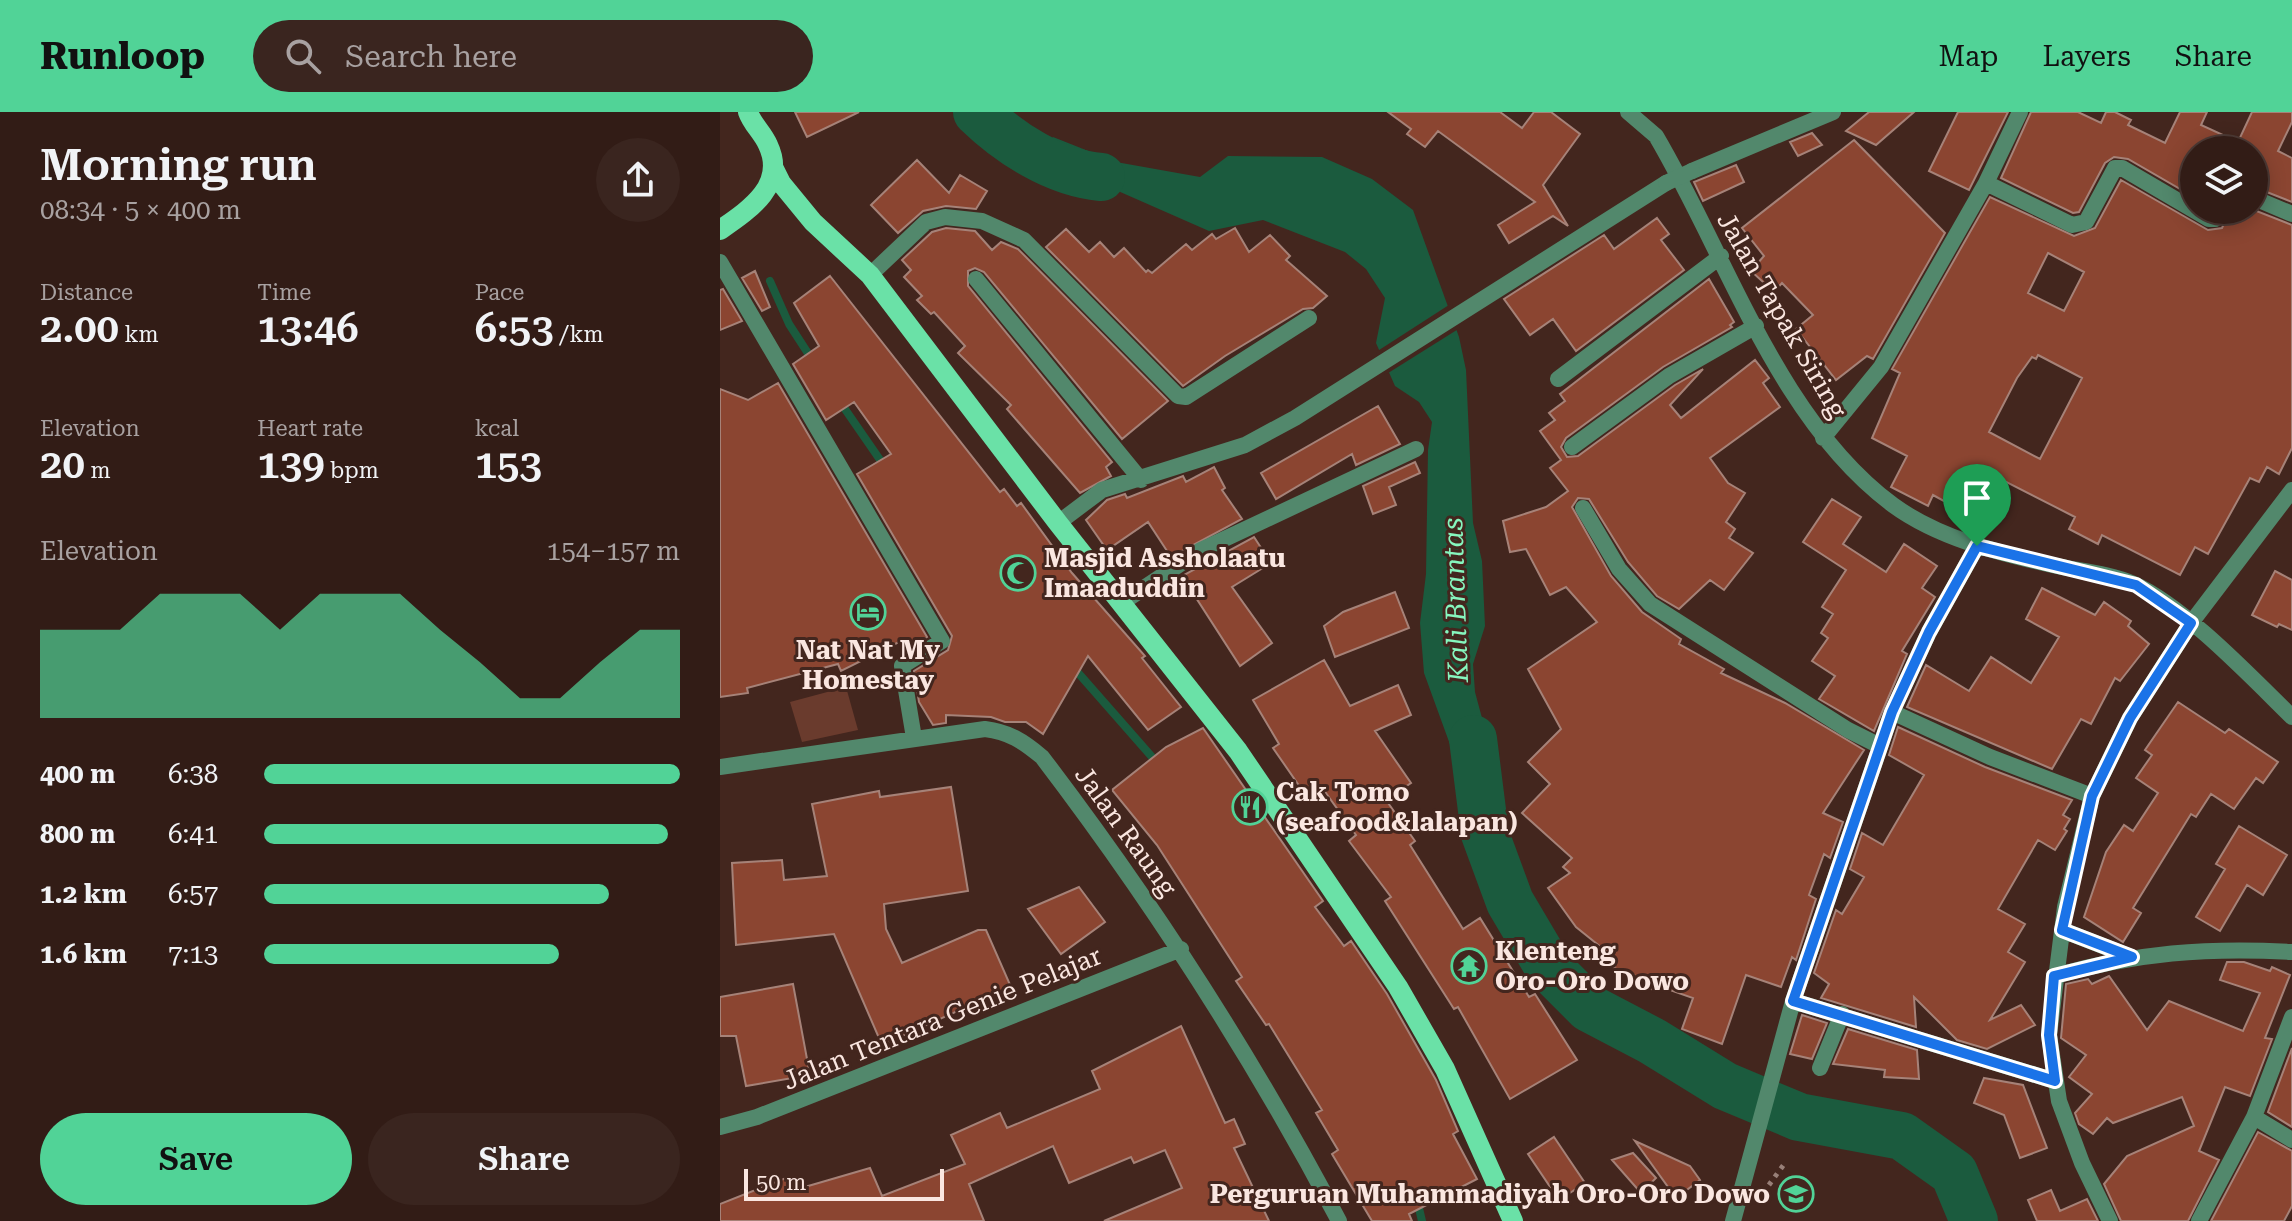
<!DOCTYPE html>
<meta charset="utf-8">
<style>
body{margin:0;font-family:"Roboto Serif",serif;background:#3a251f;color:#f1f3f6;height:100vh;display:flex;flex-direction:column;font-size:30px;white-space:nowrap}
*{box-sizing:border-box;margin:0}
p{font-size:26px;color:#a8a1a1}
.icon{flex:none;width:44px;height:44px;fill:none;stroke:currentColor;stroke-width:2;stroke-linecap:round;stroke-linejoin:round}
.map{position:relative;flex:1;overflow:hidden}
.details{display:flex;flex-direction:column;background:#321c16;width:720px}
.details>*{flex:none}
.controls{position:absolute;left:1460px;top:24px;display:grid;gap:16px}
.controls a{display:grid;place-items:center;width:88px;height:88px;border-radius:50%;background:#321c16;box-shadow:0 4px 20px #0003,0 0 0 2px #4d3a35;font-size:40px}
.scale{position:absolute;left:24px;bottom:20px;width:200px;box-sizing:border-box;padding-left:8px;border:4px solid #fae6e0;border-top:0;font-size:22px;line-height:28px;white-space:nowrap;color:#fae6e0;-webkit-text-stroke:6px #43261e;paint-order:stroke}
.pin{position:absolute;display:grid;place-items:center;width:68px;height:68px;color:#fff;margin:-82px -34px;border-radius:50% 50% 50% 0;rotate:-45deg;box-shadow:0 0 8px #0007}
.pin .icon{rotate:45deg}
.round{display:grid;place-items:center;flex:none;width:84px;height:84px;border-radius:42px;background:#3a251f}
.headline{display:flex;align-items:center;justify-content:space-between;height:136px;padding:0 40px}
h1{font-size:44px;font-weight:600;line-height:60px}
.stats{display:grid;grid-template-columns:repeat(3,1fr);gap:12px;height:136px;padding:8px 40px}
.stats div{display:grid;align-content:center}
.stats b{font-size:40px;font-weight:600}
.stats small{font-size:22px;font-weight:400}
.stats p{font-size:22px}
.chart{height:224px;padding:16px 40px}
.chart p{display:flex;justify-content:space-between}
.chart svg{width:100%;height:144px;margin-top:8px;fill:#51d397;opacity:.7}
.action{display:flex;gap:16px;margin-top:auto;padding:16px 40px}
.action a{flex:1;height:92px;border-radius:48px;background:#51d397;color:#111;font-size:32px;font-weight:600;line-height:92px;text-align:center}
.action a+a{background:#3a251f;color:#f1f3f6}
ul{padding:0 40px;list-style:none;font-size:26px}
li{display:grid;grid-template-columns:128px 96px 1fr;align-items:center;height:60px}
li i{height:20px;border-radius:10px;background:#51d397}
header{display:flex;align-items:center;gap:48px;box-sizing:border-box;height:112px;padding:0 40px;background:#51d397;color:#111}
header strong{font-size:38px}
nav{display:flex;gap:44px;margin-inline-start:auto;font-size:28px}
.search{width:560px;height:72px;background:#3a251f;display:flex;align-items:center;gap:20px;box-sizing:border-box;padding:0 28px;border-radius:44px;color:#a8a1a1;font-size:30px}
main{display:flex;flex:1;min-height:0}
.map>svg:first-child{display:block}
.green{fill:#6a3b2d}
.water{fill:#1b5b3e}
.pier{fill:#43261e}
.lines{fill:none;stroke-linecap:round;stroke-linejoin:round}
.stream{stroke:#1b5b3e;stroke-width:8}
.river{stroke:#1b5b3e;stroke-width:48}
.building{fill:#8b4531;stroke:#a68278;stroke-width:2;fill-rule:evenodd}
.path{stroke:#987f78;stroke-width:5;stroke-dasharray:4 6;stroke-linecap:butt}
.street{stroke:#52886c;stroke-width:16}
.primary{stroke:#6ae1a7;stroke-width:20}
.street-bridge{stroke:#52886c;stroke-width:16}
.route-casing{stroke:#fff;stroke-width:16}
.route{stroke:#1a73e8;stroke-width:10}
.labels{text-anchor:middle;stroke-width:6;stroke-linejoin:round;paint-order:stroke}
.street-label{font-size:26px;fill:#fae6e0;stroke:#43261e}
.poi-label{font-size:26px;font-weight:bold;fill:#fae6e0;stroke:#43261e;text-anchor:start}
.water-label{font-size:28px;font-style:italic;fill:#86f6be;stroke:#43261e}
</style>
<header>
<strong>Runloop</strong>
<div class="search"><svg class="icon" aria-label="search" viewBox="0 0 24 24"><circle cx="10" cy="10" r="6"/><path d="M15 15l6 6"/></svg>Search here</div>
<nav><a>Map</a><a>Layers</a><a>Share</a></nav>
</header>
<main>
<section class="details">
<div class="headline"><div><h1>Morning run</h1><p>08:34 · 5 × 400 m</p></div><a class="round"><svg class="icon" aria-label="share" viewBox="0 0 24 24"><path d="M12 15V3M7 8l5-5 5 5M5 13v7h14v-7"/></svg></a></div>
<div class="stats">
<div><p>Distance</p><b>2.00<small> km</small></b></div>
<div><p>Time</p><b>13:46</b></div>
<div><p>Pace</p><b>6:53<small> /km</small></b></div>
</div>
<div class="stats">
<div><p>Elevation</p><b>20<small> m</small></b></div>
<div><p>Heart rate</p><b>139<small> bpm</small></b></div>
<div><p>kcal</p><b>153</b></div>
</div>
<div class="chart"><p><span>Elevation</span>154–157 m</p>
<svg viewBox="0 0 160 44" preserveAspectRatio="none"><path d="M0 44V17L10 17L20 17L30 6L40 6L50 6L60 17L70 6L80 6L90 6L100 17L110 27L120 38L130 38L140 27L150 17L160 17V44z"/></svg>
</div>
<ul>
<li><b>400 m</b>6:38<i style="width:100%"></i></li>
<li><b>800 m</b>6:41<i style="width:97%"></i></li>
<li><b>1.2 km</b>6:57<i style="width:83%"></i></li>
<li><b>1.6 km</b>7:13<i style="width:71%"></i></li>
</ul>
<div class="action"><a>Save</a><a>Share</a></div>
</section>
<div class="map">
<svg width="1572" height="1109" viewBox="0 0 1572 1109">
<rect width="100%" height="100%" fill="#43261e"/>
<path class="green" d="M126 575 138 618 82 630 70 590Z"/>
<path class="water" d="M333 25 396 50 480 65 508 44 602 45 652 67 693 98 739 225 746 258 753 411 762 449 765 514 753 552 755 580 783 684 741 699 732 638 704 561 700 511 706 462 708 338 712 310 699 290 675 274 656 231 665 186 646 157 625 140 543 108 489 119 398 79 351 72 315 53Z"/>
<path class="pier" d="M732 191 740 216 665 263 656 240Z"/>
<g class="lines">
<path class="stream" d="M50 169 69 212 93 249
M118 287 165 355
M353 555 439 653
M697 1088 702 1109"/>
<path class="river" d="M257 0C289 31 335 61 381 65
M753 627 765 722 790 790 829 856 869 896 932 929 1005 974 1079 1005 1182 1024 1234 1061 1254 1109"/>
</g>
<path class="building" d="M75 0H139L87 25Z
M668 0H780L802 16 814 0H831L860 22 823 73 848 114 833 104 789 131 778 113 815 90 718 19 705 35 687 22 691 17Z
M1149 0H1194L1156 33 1126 19Z
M1238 0H1288L1249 78 1209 59Z
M1311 0H1358L1381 11 1386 0H1395L1411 8 1408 13 1445 31 1460 0H1487L1481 13 1518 30 1532 0H1572V10L1558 39 1572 46V90L1534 75V38H1474V85L1408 47 1394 45 1385 51 1359 100 1353 101 1281 66Z
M1092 21 1102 33 1078 44 1070 30Z
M1134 28 1225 121 1153 247 1147 244 1116 268 1076 217 1093 203 1062 171 1054 180 1031 159 1044 144 1022 116Z
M197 48 229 81 240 63 267 79 256 97 226 94 203 99 178 121 151 93Z
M1016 53 1024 70 983 89 974 70Z
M1401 68 1488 118 1502 116 1510 98H1534L1572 113V336L1559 362 1547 355 1539 370 1530 366 1488 442 1475 435 1460 463 1382 423 1378 432 1349 417 1355 405 1265 359 1244 400 1213 383 1208 394 1171 375 1187 344 1152 326 1180 261 1172 257 1270 85 1354 124 1375 116ZM1328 141 1364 160 1344 199 1308 181ZM1318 243 1362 266 1320 347 1269 320 1297 266 1312 245 1316 247Z
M937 106 949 122 941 128 964 158 856 239 833 207 810 223 784 187 884 123 894 137Z
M226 116 255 119 272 138 281 130 298 137 448 289 402 327 264 160 255 156 248 159V174L392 350 386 355 391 364 360 381 287 297 291 293 238 241 245 234 214 200 211 202 197 188 202 184 184 165 191 158 182 148 212 120Z
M515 116 529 140 550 123 570 144 566 148 607 184 593 196 583 197 505 244 463 274 326 135 346 117 369 140 380 130 394 145 404 136 426 160 428 158 432 161 466 132 472 138 492 122 496 127Z
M35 159 50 195 42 199 22 166Z
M110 164 280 380 284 377 297 394 301 391 352 461 425 544 422 546 461 595 428 618 368 544 323 622 306 610H285L271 605 226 603V611L213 613 199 590 194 559 228 538 232 524 137 362 171 342 134 290 106 308 73 252 99 234 74 191Z
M989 167 1014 210 1010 213 1012 215 943 255 846 326 841 335 847 345 858 344 955 273 983 257 950 293 961 306 1035 248 1049 266 1043 271 1060 295 990 346 1008 371 1025 381 1006 410 1015 417 1009 426 1033 441 1004 478 990 468 959 497 937 484 908 450 869 387 858 386 852 395 891 464 922 500 961 527 959 532 1004 557 1001 561 1065 591 1144 638 1103 701 1123 710 1110 746 1104 742 1089 783 1096 787 1076 848 1072 845 1061 875 1026 863 1002 932 962 917 973 886 933 872 931 877 911 870 914 863 894 856 897 848 856 815 828 776 850 761 843 755 852 746 802 701 830 672 808 650 841 617 808 557 877 510 846 475 830 483 806 437 790 440 783 409 826 395 848 379 830 356 841 348 820 319 835 308 829 301 845 289 840 282Z
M3 177 22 209 0 218V178Z
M58 271 207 525 185 539 183 528 121 559 118 552 27 576 28 581 0 585V277L28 288Z
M658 294 680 332 636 353 632 342 556 387 541 361Z
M695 350 700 361 669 375 676 393 653 402 643 374Z
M494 355 505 376 502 378 522 407 451 445 428 410 387 438 366 408 387 388 405 382 407 386 463 364 466 370Z
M1112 387 1141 405 1123 432 1166 460 1184 432 1217 454 1202 476 1215 485 1182 539 1187 542 1154 619 1099 587 1115 564 1092 549 1108 526 1101 521 1113 502 1102 495 1126 458 1083 430Z
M534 425 551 451 512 475 552 531 520 554 462 464Z
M1555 459 1572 468V518L1559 512 1557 515 1532 503Z
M1322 476 1375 503 1384 490 1411 509 1408 514 1429 532 1400 569 1395 566 1371 612 1361 607 1332 657 1187 595 1206 553 1249 579 1271 545 1311 571 1339 525 1306 507Z
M675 480 689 516 615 545 604 514 623 500Z
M604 548 630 594 678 573 691 603 655 619 691 671 666 688 695 729 690 733 743 817 760 806 809 885 815 882 857 948 790 987 738 895 734 897 665 789 671 785 629 729 636 723 603 677 589 688 553 636 559 632 533 588Z
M1458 590 1505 621 1509 617 1558 650 1543 671 1536 666 1514 697 1491 682 1476 705 1471 702 1413 796 1421 801 1403 830 1364 805 1386 740 1404 713 1413 719 1438 681 1416 666 1432 643 1425 638Z
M1178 615 1265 655 1352 688 1343 703 1350 707 1344 717 1347 719 1335 738 1318 728 1278 797 1305 812 1288 840 1305 850 1270 908 1301 893 1315 913 1267 937 1237 928 1194 885 1196 915 1101 886 1109 872 1094 861 1116 798 1122 802 1144 765 1130 757 1142 721 1163 733 1204 663 1169 643Z
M483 616 603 789 595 795 624 834 631 829 667 882 716 968 738 1019 733 1022 757 1067 689 1102 692 1109H652L612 1042 618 1038 596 1001 602 998 549 912 546 913 516 869 522 865 437 733 392 678 446 635Z
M231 675 248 779 164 792 166 817 182 851 258 818H266L291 875 162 933 114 822 16 833 12 751 62 748 64 768 107 764 92 692 159 679 160 685Z
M1519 714 1567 743 1543 783 1527 773 1500 819 1476 805 1505 757 1496 752Z
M359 775 385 810 341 842 308 797Z
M1507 850H1524L1550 859 1552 855 1570 863 1545 926 1552 927 1530 984 1505 975 1479 1039 1499 1048 1468 1109H1401L1384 1072 1407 1044 1474 1014 1462 985 1393 1011 1387 1006 1373 1022 1359 1012 1355 1001 1372 982 1349 965 1366 943 1341 926 1346 872 1368 867 1372 872 1389 864 1427 918 1449 889 1523 919 1540 881 1500 868Z
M73 872 90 963 26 974 16 924H0V885Z
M1082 903 1107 911 1092 947 1070 942Z
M461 914 505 1011 514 1007 525 1032 514 1036 549 1109H384L462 1076 445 1038 414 1051 411 1045 349 1071 333 1034 249 1072 264 1109H0V1092L66 1066 71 1079 150 1056 162 1084 245 1052 231 1023 280 1001 287 1016 380 977 372 959Z
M1128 917 1197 938 1199 967 1164 965 1165 958 1113 952Z
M1572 936V1015L1548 1000Z
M1264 966 1303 973 1327 1036 1300 1046 1284 1003 1254 991Z
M1538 1020 1572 1039V1094L1564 1109H1491Z
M834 1025 865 1071 839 1088 808 1042Z
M915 1029 970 1054 980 1068 956 1086Z
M913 1041 936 1066 921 1081 892 1048Z
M1331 1078 1340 1099 1367 1087 1378 1109H1317L1308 1088Z"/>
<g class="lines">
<path class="path" d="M1043 1081 1065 1051"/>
<path class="street" d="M908 0 936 24C1007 144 1058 308 1173 393 1218 426 1279 441 1332 453 1359 459 1388 461 1414 472 1464 494 1532 566 1572 605
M972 59 1113 0
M1266 71 1352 113 1366 110 1395 56H1402L1489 107H1495L1499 98
M1534 86 1572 102
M0 150 222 529 182 554 194 626
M150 163 206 110 225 105 262 109 304 128 458 284 466 285 589 206
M256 167 421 368
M838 267 1001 144
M1103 326 1161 255 1266 71 1300 0
M852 335 949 264 1036 214
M863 396 899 457 930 492 1128 618 1160 634
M338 411 382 378 525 333 575 306 946 71
M403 490 481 438 696 337
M1172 600 1270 645 1372 684
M0 655 265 617C289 620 303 629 322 645 434 792 533 946 619 1109
M1342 818 1411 845
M1334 864C1416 841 1487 835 1572 840
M1073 889 1335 969
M1100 956 1122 902
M1534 1005 1572 1028
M0 1015 37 1005 461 837
M1013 1109 1073 889 1172 600 1209 520 1257 434
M1390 1109 1362 1051 1339 989 1329 923 1345 795 1372 684 1410 606 1471 511 1572 378
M1479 1109 1534 1005 1572 905"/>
<path class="primary" d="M53 55 61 71 93 110 150 163 338 411 518 639 678 875 725 957 793 1109
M0 118C29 98 67 73 48 33 43 21 32 12 28 0"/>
<path class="street-bridge" d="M946 71 972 59"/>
</g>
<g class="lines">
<defs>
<path id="route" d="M1257 434 1416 473 1471 511 1410 606 1372 684 1342 818 1412 845 1334 864 1329 923 1335 969 1073 889 1172 600 1209 520Z"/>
</defs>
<use href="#route" class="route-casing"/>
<use href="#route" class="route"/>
</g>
<defs>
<symbol id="mosque-ring" viewBox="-11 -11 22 22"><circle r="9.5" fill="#43261e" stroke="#51d397" stroke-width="1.5"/><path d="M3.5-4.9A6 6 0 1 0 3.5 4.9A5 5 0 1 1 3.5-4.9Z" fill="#51d397"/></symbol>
<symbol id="hotel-ring" viewBox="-11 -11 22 22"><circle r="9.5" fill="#43261e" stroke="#51d397" stroke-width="1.5"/><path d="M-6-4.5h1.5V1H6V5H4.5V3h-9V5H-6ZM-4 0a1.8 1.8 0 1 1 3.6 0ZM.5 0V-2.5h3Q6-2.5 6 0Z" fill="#51d397"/></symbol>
<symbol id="restaurant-ring" viewBox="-11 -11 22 22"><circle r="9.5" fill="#43261e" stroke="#51d397" stroke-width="1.5"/><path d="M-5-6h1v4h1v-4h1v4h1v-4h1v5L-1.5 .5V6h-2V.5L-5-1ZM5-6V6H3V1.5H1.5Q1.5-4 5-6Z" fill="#51d397"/></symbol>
<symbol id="temple-ring" viewBox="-11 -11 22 22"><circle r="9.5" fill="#43261e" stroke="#51d397" stroke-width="1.5"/><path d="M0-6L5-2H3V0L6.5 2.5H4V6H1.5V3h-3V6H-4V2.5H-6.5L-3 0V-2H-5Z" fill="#51d397"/></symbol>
<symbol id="school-ring" viewBox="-11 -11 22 22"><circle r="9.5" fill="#43261e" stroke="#51d397" stroke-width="1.5"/><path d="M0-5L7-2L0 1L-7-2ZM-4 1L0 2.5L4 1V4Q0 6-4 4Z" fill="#51d397"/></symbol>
</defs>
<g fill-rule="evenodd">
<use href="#mosque-ring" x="278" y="441" width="40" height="40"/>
<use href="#hotel-ring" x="128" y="480" width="40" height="40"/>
<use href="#restaurant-ring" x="510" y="675" width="40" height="40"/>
<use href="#temple-ring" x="729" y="834" width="40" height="40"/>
<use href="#school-ring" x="1056" y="1062" width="40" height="40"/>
</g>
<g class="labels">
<g class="street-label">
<text transform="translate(1062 203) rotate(60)" y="9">Jalan Tapak Siring</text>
<text transform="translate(406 719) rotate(54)" y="9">Jalan Raung</text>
<text transform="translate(222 906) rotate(-22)" y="9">Jalan Tentara Genie Pelajar</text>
</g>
<g class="poi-label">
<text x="324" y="455">Masjid Assholaatu<tspan x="324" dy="30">Imaaduddin</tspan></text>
<text x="148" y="547" text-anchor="middle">Nat Nat My<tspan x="148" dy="30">Homestay</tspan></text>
<text x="556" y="689">Cak Tomo<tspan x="556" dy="30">(seafood&amp;lalapan)</tspan></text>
<text x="775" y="848">Klenteng<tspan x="775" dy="30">Oro-Oro Dowo</tspan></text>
<text x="1050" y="1091" text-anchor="end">Perguruan Muhammadiyah Oro-Oro Dowo</text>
</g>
<g class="water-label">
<text transform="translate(735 488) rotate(-92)" y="10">Kali Brantas</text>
</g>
</g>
</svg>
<div class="controls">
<a><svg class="icon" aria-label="layers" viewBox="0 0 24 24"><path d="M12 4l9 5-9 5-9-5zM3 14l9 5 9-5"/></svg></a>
</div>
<div class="scale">50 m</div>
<div class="pin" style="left:1257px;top:434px;background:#1e9e55"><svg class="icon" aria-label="arrive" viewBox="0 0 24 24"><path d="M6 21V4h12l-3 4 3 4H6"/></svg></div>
</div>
</main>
